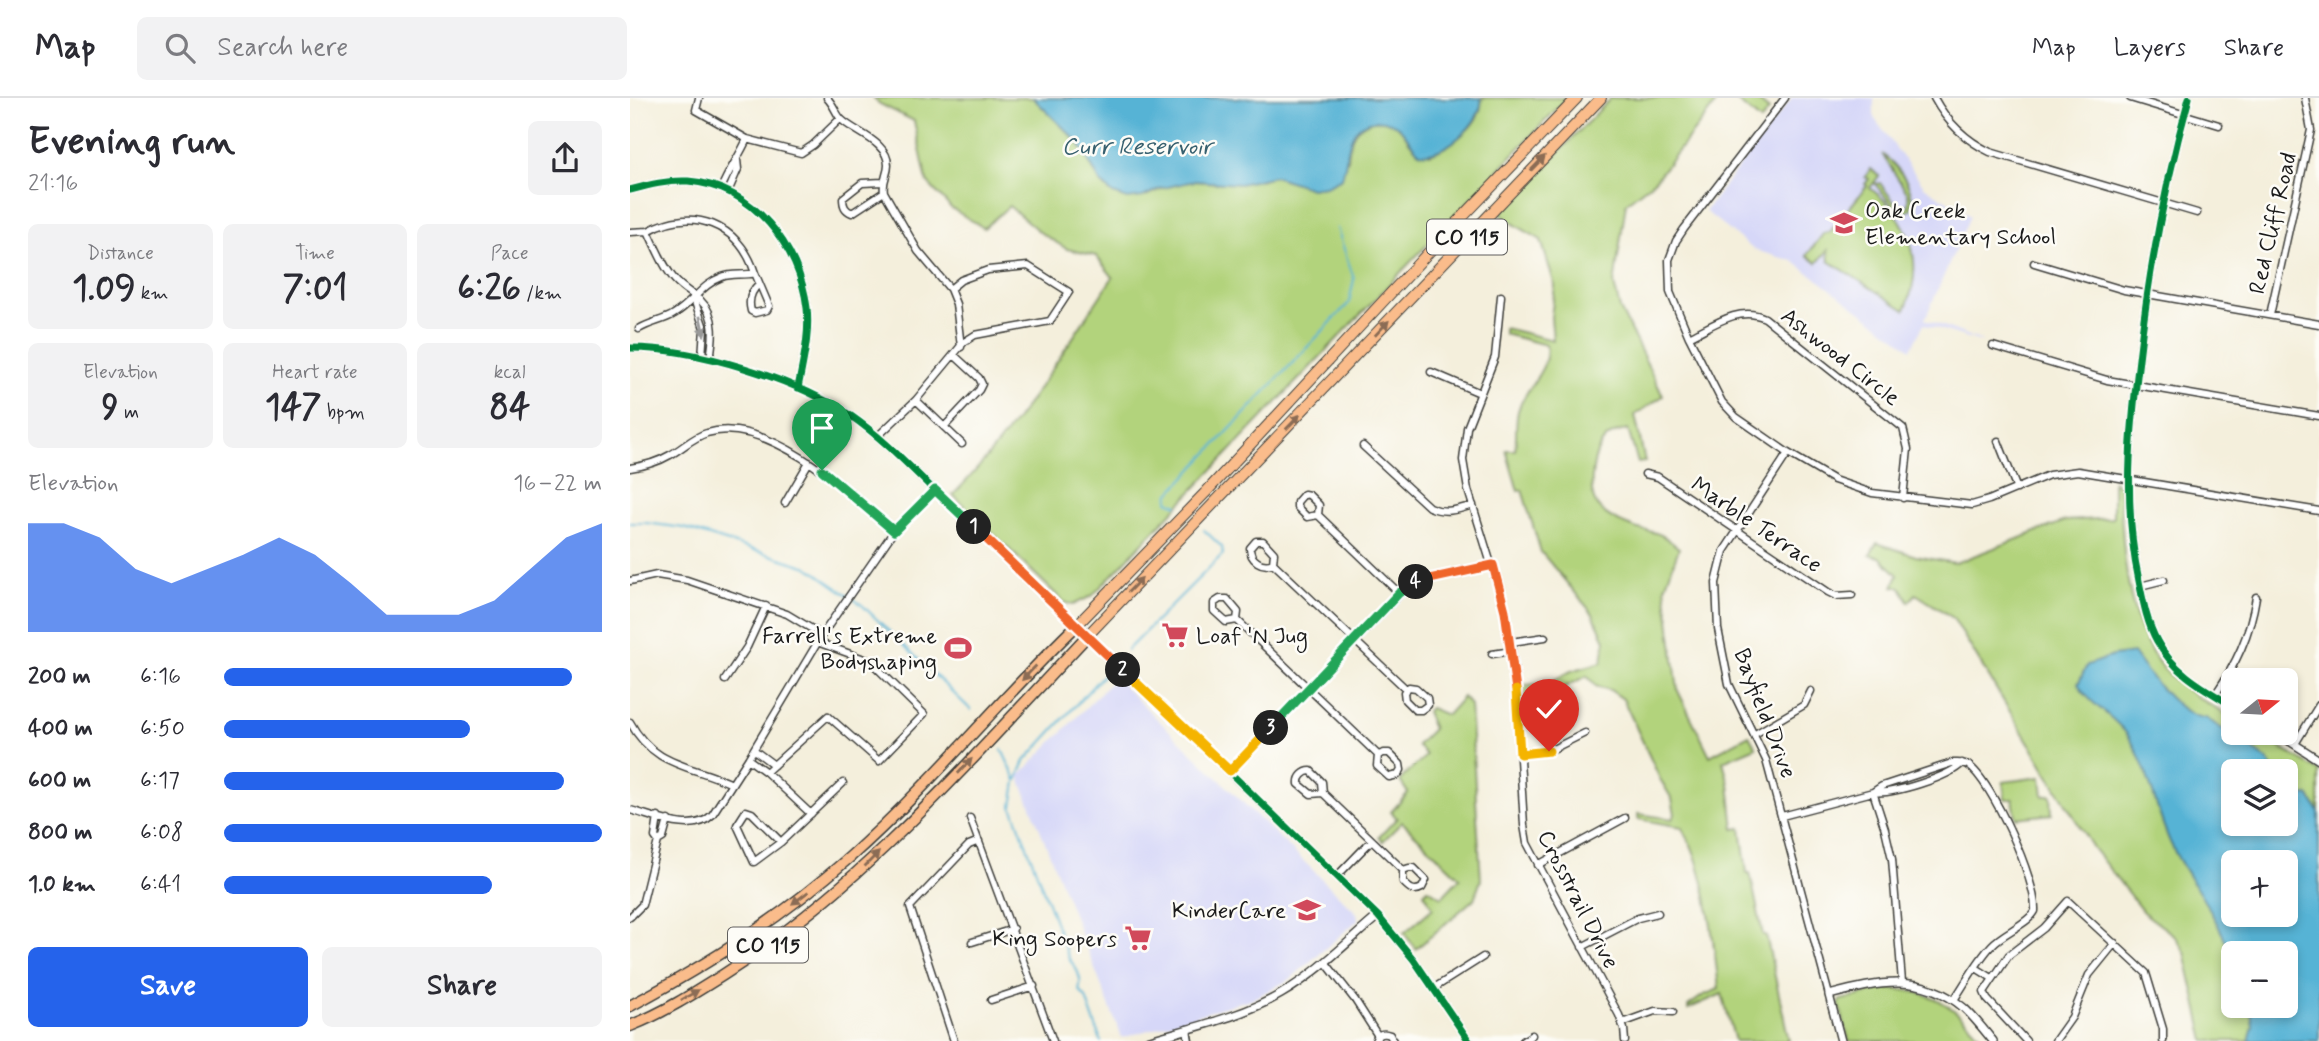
<!DOCTYPE html>
<meta charset="utf-8">
<style>
body{margin:0;font-family:Mynerve,sans-serif;background:#f2f2f3;color:#2b2b33;height:100vh;display:flex;flex-direction:column;font-size:26px;white-space:nowrap}
*{box-sizing:border-box;margin:0}
p{font-size:23px;color:#7c7c81}
.icon{flex:none;width:38px;height:38px;fill:none;stroke:currentColor;stroke-width:2;stroke-linecap:round;stroke-linejoin:round}
.map{position:relative;flex:1;overflow:hidden}
.drawer{display:flex;flex-direction:column;background:#fff;width:630px}
.drawer>*{flex:none}
.needle{width:46px;rotate:72deg}
.tools{position:absolute;left:1591px;top:570px;display:grid;gap:14px}
.tools a{display:grid;place-items:center;width:77px;height:77px;border-radius:10px;background:#fff;box-shadow:0 4px 10px #0003;font-size:35px}
.pin{position:absolute;display:grid;place-items:center;width:60px;height:60px;color:#fff;margin:-72px -30px;border-radius:50% 50% 50% 0;rotate:-45deg;box-shadow:0 0 7px #0007}
.pin .icon{rotate:45deg}
.km{position:absolute;width:35px;height:35px;margin:-18px;border-radius:50%;background:#222;color:#fff;font-size:19px;line-height:35px;text-align:center}
.round{display:grid;place-items:center;flex:none;width:74px;height:74px;border-radius:10px;background:#f2f2f3}
.summary{display:flex;align-items:center;justify-content:space-between;height:119px;padding:0 28px}
h1{font-size:38px;font-weight:700;line-height:52px}
.metrics{display:grid;grid-template-columns:repeat(3,1fr);gap:10px;height:119px;padding:7px 28px}
.metrics div{display:grid;align-content:center;border-radius:10px;background:#f2f2f3;text-align:center}
.metrics b{font-size:35px;font-weight:700}
.metrics small{font-size:19px;font-weight:400}
.metrics p{font-size:19px}
.chart{height:196px;padding:14px 28px}
.chart p{display:flex;justify-content:space-between}
.chart svg{width:100%;height:126px;margin-top:7px;fill:#2563eb;opacity:.7}
.button{display:flex;gap:14px;margin-top:auto;padding:14px 28px}
.button a{flex:1;height:80px;border-radius:10px;background:#2563eb;color:#fff;font-size:28px;font-weight:700;line-height:80px;text-align:center}
.button a+a{background:#f2f2f3;color:#2b2b33}
ul{padding:0 28px;list-style:none;font-size:23px}
li{display:grid;grid-template-columns:112px 84px 1fr;align-items:center;height:52px}
li i{height:18px;border-radius:9px;background:#2563eb}
header{display:flex;align-items:center;gap:42px;box-sizing:border-box;height:98px;padding:0 35px;background:#fff;border-bottom:2px solid #e1e1e2}
header strong{font-size:33px}
nav{display:flex;gap:38px;margin-inline-start:auto;font-size:24px}
.search{width:490px;height:63px;background:#f2f2f3;display:flex;align-items:center;gap:18px;box-sizing:border-box;padding:0 24px;border-radius:10px;color:#7c7c81;font-size:26px}
main{display:flex;flex:1;min-height:0}
.map>svg:first-child{display:block}
.built{fill:#d6d7f8}
.green{fill:#b2d37b;stroke:#67784c;stroke-width:2;fill-rule:evenodd}
.water{fill:#57b3d5;stroke:#3a6878;stroke-width:2;fill-rule:evenodd}
.lines{fill:none;stroke-linecap:round;stroke-linejoin:round}
.stream{stroke:#57b3d5;stroke-width:2}
.minor-casing{stroke:#3c3c39;stroke-width:9}
.tertiary-casing{stroke:#3c3c39;stroke-width:10}
.secondary-casing{stroke:#3c3c39;stroke-width:10}
.trunk-casing{stroke:#3c3c39;stroke-width:12}
.motorway-casing{stroke:#3c3c39;stroke-width:13}
.minor{stroke:#fff;stroke-width:6}
.tertiary{stroke:#fff;stroke-width:7}
.secondary{stroke:#fde4d1;stroke-width:8}
.trunk{stroke:#fabc8b;stroke-width:10}
.motorway{stroke:#fabc8b;stroke-width:10}
.cycleway-casing{stroke:#fdfcf7;stroke-width:11}
.cycleway{stroke:#00873e;stroke-width:7}
.oneway{fill:#8b6c54}
.oneway2{fill:#999}
.split-1-casing{stroke:#fff;stroke-width:14}
.split-2-casing{stroke:#fff;stroke-width:14}
.split-3-casing{stroke:#fff;stroke-width:14}
.split-4-casing{stroke:#fff;stroke-width:14}
.split-5-casing{stroke:#fff;stroke-width:14}
.split-6-casing{stroke:#fff;stroke-width:14}
.split-1{stroke:#22a559;stroke-width:9}
.split-2{stroke:#f0652b;stroke-width:9}
.split-3{stroke:#f5b400;stroke-width:9}
.split-4{stroke:#22a559;stroke-width:9}
.split-5{stroke:#f0652b;stroke-width:9}
.split-6{stroke:#f5b400;stroke-width:9}
.labels{text-anchor:middle;stroke-width:5;stroke-linejoin:round;paint-order:stroke}
.shield{fill:#fdfcf7;stroke:#605f5e;stroke-width:2}
.shield-label{font-size:21px;font-weight:bold;fill:#1c1c1c}
.poi-label{font-size:23px;fill:#1c1c1c;stroke:#fdfcf7;text-anchor:end}
.street-label{font-size:23px;fill:#1c1c1c;stroke:#fdfcf7}
.water-label{font-size:24px;font-style:italic;fill:#37606f;stroke:#fdfcf7}
</style>
<header>
<strong>Map</strong>
<div class="search"><svg class="icon" aria-label="search" viewBox="0 0 24 24"><circle cx="10" cy="10" r="6"/><path d="M15 15l6 6"/></svg>Search here</div>
<nav><a>Map</a><a>Layers</a><a>Share</a></nav>
</header>
<main>
<section class="drawer">
<div class="summary"><div><h1>Evening run</h1><p>21:16</p></div><a class="round"><svg class="icon" aria-label="share" viewBox="0 0 24 24"><path d="M12 15V3M7 8l5-5 5 5M5 13v7h14v-7"/></svg></a></div>
<div class="metrics">
<div><p>Distance</p><b>1.09<small> km</small></b></div>
<div><p>Time</p><b>7:01</b></div>
<div><p>Pace</p><b>6:26<small> /km</small></b></div>
</div>
<div class="metrics">
<div><p>Elevation</p><b>9<small> m</small></b></div>
<div><p>Heart rate</p><b>147<small> bpm</small></b></div>
<div><p>kcal</p><b>84</b></div>
</div>
<div class="chart"><p><span>Elevation</span>16–22 m</p>
<svg viewBox="0 0 160 44" preserveAspectRatio="none"><path d="M0 44V6L10 6L20 11L30 22L40 27L50 22L60 17L70 11L80 17L90 27L100 38L110 38L120 38L130 33L140 22L150 11L160 6V44z"/></svg>
</div>
<ul>
<li><b>200 m</b>6:16<i style="width:92%"></i></li>
<li><b>400 m</b>6:50<i style="width:65%"></i></li>
<li><b>600 m</b>6:17<i style="width:90%"></i></li>
<li><b>800 m</b>6:08<i style="width:100%"></i></li>
<li><b>1.0 km</b>6:41<i style="width:71%"></i></li>
</ul>
<div class="button"><a>Save</a><a>Share</a></div>
</section>
<div class="map">
<svg width="1689" height="943" viewBox="0 0 1689 943">
<rect width="100%" height="100%" fill="#fdfcf7"/>
<filter id="ink" filterUnits="userSpaceOnUse"><feTurbulence type="fractalNoise" baseFrequency=".0143" numOctaves="2"/><feDisplacementMap in="SourceGraphic" scale="14" xChannelSelector="R" yChannelSelector="G"/><feConvolveMatrix kernelMatrix="1 2 1 2 8 2 1 2 1" color-interpolation-filters="sRGB"/></filter>
<filter id="wash" filterUnits="userSpaceOnUse"><feTurbulence type="fractalNoise" baseFrequency=".00686" numOctaves="4" result="noise"/><feDisplacementMap in="SourceGraphic" scale="28" xChannelSelector="R" yChannelSelector="G"/><feGaussianBlur stdDeviation="1.57" result="paint"/><feColorMatrix in="noise" values="0 0 0 0 0 0 0 0 0 0 0 0 0 0 0 0 0 1.4 0 .05"/><feComposite in="paint" operator="in"/></filter>
<g filter="url(#wash)">
<rect width="100%" height="100%" fill="#f4efdc"/>
<path class="built" d="M1162 0H1244V20L1294 88 1340 118 1295 221 1352 243 1351 244 1294 226 1281 251 1163 163 1124 152 1075 113Z
M485 580 727 815 728 822 659 882 624 900 492 940 389 678Z"/>
<path class="green" d="M244 0H403L449 45 471 85 483 96 513 99 543 86 564 83 587 85 630 82 644 78 660 83 718 62C719 49 720 36 732 28 744 19 761 21 772 33 776 37 779 46 785 50 788 53 796 54 800 56 821 49 855 24 851 0H937L462 498 443 507 434 504 323 397C386 333 433 253 483 179L466 158 437 151 411 135 379 108 354 130 321 110 297 84 284 23 248 5Z
M981 0H1090L1026 81 996 105 984 186 990 211 1033 298 1005 317 1015 364 1008 365 998 332C979 334 970 342 965 361 955 403 965 416 1005 430 1013 433 1023 433 1031 437 1037 440 1043 446 1049 450L1035 489 1048 593 1080 658 1119 637 1126 649 1093 663 1099 686 1104 731 1111 730 1117 775H1120L1133 837H1136L1159 943H1105L1092 896 1058 911V908L1074 897 1089 891C1084 849 1076 762 1051 729L1008 721V716L1043 721 1045 716 1042 701 1030 681 993 601 980 592 966 588 957 578 892 610 891 587 917 586 941 573 972 564 975 542 963 516 911 454 892 392 888 393 876 352H885C887 340 885 325 888 313 894 290 921 272 916 247L874 236V230L923 242 921 219 925 188 911 142C897 133 882 127 870 115Z
M1103 0H1125L1139 12 1131 23Z
M1252 56C1268 67 1287 92 1281 112L1272 115 1265 111 1245 86 1250 85 1267 108 1273 110 1278 108V96Z
M1241 71 1249 78 1240 90C1280 121 1296 164 1275 212L1199 163 1198 152 1187 165 1177 157 1194 135 1200 134 1237 88 1235 86 1239 81 1235 79Z
M1483 383 1490 389C1492 445 1495 526 1533 570 1552 592 1579 606 1603 621V635H1626L1689 673V943H1575L1555 854 1545 838 1513 814 1463 750 1323 520 1286 496 1279 504 1271 489H1263L1268 477 1250 459 1240 457 1247 445 1286 458 1325 465 1435 423 1483 420ZM1603 674H1656V726H1603ZM1603 765H1656V817H1603ZM1603 856H1656V908H1603Z
M833 599 840 607 851 782 844 801 786 851 774 835 803 810 794 795 798 791 812 799 830 780 772 724 753 743 749 739 767 720 761 714 778 695 770 683C778 672 788 667 796 657L787 647 803 631 796 614 800 610 817 617Z
M1411 679 1413 698 1421 697 1422 716 1386 720 1383 701H1375L1373 684Z
M1255 891C1302 891 1325 908 1355 943H1219L1209 906 1211 902Z"/>
<path class="water" d="M403 0H851C855 23 813 60 790 55 781 48 777 36 768 29 752 18 728 21 721 41 717 54 716 67 712 80L696 88 681 90 644 78 610 86 564 83 529 91 513 99 498 101 483 96 471 85 449 45Z
M1503 555C1518 576 1549 619 1576 620L1638 662 1644 674H1603V726H1656V693L1662 698 1679 697 1689 714V943H1619L1623 928 1620 908H1656V856H1603V867C1593 821 1559 786 1540 744 1525 710 1519 671 1499 639 1485 618 1460 608 1448 586L1457 567 1483 558ZM1603 765H1656V817H1603Z"/>
<g class="lines">
<path class="stream" d="M548 407 538 403 540 395 719 205 724 181 707 130
M0 425H16L54 430 178 469 232 507 341 612
M497 552 593 456 592 449 574 432
M372 652 386 682
M471 943 456 900 449 892C453 881 446 869 439 861L382 708 386 684 395 663 474 576"/>
</g>
</g>
<g filter="url(#ink)">
<g class="lines">
<defs>
<path id="minor" d="M69 0 66 12 117 41 171 55 183 47 210 21
M197 0C205 8 206 17 212 22 226 35 258 44 258 67 258 77 252 82 254 94L288 153 320 191 331 182 358 172 398 168 439 194 420 223 345 237 334 244 286 302 248 338
M1155 0 1054 131 1046 143 1039 162 1040 194 1059 239 1092 304 1106 319 1158 355 1204 382 1242 395 1342 407 1359 402 1419 377 1448 373 1689 413
M1304 0C1317 24 1335 42 1360 54L1567 115
M1500 0 1589 27
M253 84 232 85 213 100C213 108 215 112 222 115L254 94
M91 91C98 73 109 59 117 41
M98 94 108 71 107 62
M18 133C26 150 33 168 45 182 53 191 63 196 71 203 87 218 83 243 80 261
M0 134 18 133
M1404 165 1494 192 1689 226
M125 175 139 208 137 212 125 215 121 213C118 202 121 193 129 186
M320 191 326 206 331 249
M63 198 74 230 72 259
M871 198 865 259 837 330 833 362 838 392 871 498 881 544 885 579 894 727 897 745 989 917 994 931 995 943
M1640 217 1681 32 1675 0
M9 231C20 224 33 223 44 216 62 206 72 186 92 179 102 175 114 178 125 175 109 126 63 108 18 133
M1059 239C1082 228 1109 207 1135 220L1273 330 1278 351 1273 400
M1363 248 1477 282 1689 318
M801 274 850 295
M286 302 332 346
M314 329 349 292 352 286 349 280 324 257
M1368 343 1387 391
M733 348 799 409C815 416 827 412 843 407
M1158 355 1094 453 1086 485 1088 531 1099 586 1136 662 1199 897
M0 370C14 368 28 364 40 357 53 350 63 339 77 335 137 316 223 397 264 433
M1015 376 1028 379 1198 494 1206 498 1222 497
M674 396 679 397 689 407 688 417 677 419 667 409V404Z
M155 405 179 364
M688 417 769 495
M643 465C632 470 620 462 620 450L626 443H633L644 455 643 465 776 591
M0 483 27 477 57 482 157 516 192 537
M1510 488 1534 482
M607 522 596 524 584 513V505L590 501H597L608 514 607 522 748 657
M881 544 915 539
M862 556 882 553
M95 582 117 549 136 508
M779 589 786 590 797 600 798 607 791 612H785L775 602 774 594Z
M1585 597C1606 566 1620 537 1626 499
M0 624C24 669 61 667 102 686
M1125 636 1174 607 1181 593
M1665 646 1689 607
M124 652 144 667
M754 655H759L770 666 771 672 768 677 759 679 747 668 748 657Z
M890 656 919 653 955 635
M118 661 136 674 181 716
M600 673 776 490 792 482 863 467
M136 674 198 618 249 663 294 616 240 563 187 544
M1243 694 1255 731 1262 761 1272 884
M1243 694C1261 697 1320 679 1332 665
M693 695 681 696 669 686C668 679 674 673 681 673L692 684 693 695 773 772
M0 712C24 718 62 737 82 717L118 661 192 537 264 433 305 392
M1152 718 1243 694 1252 688 1322 665C1327 665 1333 664 1338 667 1362 683 1407 783 1405 813 1398 826 1374 834 1362 847 1347 863 1336 884 1324 902
M28 719 25 739 28 743
M340 720 423 943
M151 744 122 715 116 713 107 727 124 764 151 744 213 685
M908 767 995 720
M779 770H784L796 782 792 790C783 795 779 790 773 784V772Z
M708 777 742 742
M0 819 12 807 28 743 33 740 38 722
M342 844 383 831
M952 849 1008 820 1028 815
M696 865 725 902 748 938
M1346 870 1362 880
M804 890 853 859
M361 902 404 888
M992 925 1025 913 1043 914
M557 931 559 943
M324 943 280 809 339 747 349 743
M745 943C748 936 753 934 760 937L763 943
M893 943 902 937
M1396 943 1357 901 1354 894 1379 857 1414 830 1438 803 1516 875 1533 931V943
M1425 943 1442 919 1459 877 1485 845"/>
<path id="tertiary" d="M1559 0C1535 86 1519 172 1509 261 1500 335 1493 409 1509 483 1513 503 1517 525 1527 543 1543 574 1575 591 1603 608
M0 92C19 87 38 82 58 83 123 88 170 149 177 210 180 237 173 263 168 290
M0 250C66 250 166 281 221 318 253 340 280 369 308 396 354 439 401 484 447 527
M1647 635 1689 662
M517 943C560 930 612 919 651 896 687 875 716 845 748 818
M1211 943 1199 897C1249 884 1291 874 1334 910 1345 920 1354 932 1363 943"/>
<path id="secondary" d="M447 527 748 818 784 862 839 943"/>
<path id="trunk" d="M447 527 577 393 797 156 947 0
M458 537 971 0"/>
<path id="motorway" d="M0 908C82 864 151 820 220 759 301 687 369 602 447 527
M0 928C33 915 63 896 93 877 235 787 344 658 458 537"/>
</defs>
<use href="#minor" class="minor-casing"/>
<use href="#tertiary" class="tertiary-casing"/>
<use href="#secondary" class="secondary-casing"/>
<use href="#trunk" class="trunk-casing"/>
<use href="#motorway" class="motorway-casing"/>
<use href="#minor" class="minor"/>
<use href="#tertiary" class="tertiary"/>
<use href="#secondary" class="secondary"/>
<use href="#trunk" class="trunk"/>
<use href="#motorway" class="motorway"/>
<defs>
<path id="cycleway" d="M1559 0C1535 86 1519 172 1509 261 1500 335 1493 409 1509 483 1513 503 1517 525 1527 543 1543 574 1575 591 1603 608
M0 92C19 87 38 82 58 83 123 88 170 149 177 210 180 237 173 263 168 290
M0 250C66 250 166 281 221 318 253 340 280 369 308 396 354 439 401 484 447 527
M458 537 748 818 784 862 839 943"/>
</defs>
<use href="#cycleway" class="cycleway-casing"/>
<use href="#cycleway" class="cycleway"/>
</g>
<defs><path id="oneway-solid" d="M-6-.8H1V-3.2L6.5 0L1 3.2V.8H-6Z" transform="scale(1.75)"/></defs>
<g class="oneway">
<use href="#oneway-solid" transform="translate(908 65) rotate(-46)"/>
<use href="#oneway-solid" transform="translate(752 230) rotate(-47)"/>
<use href="#oneway-solid" transform="translate(663 324) rotate(-46)"/>
<use href="#oneway-solid" transform="translate(505 487) rotate(-46)"/>
<use href="#oneway-solid" transform="translate(399 575) rotate(134)"/>
<use href="#oneway-solid" transform="translate(335 668) rotate(-47)"/>
<use href="#oneway-solid" transform="translate(242 761) rotate(-45)"/>
<use href="#oneway-solid" transform="translate(170 800) rotate(143)"/>
<use href="#oneway-solid" transform="translate(60 897) rotate(-30)"/>
</g>
<use class="oneway2" href="#oneway-solid" transform="translate(72 228) rotate(78)"/>
</g>
<g class="lines" filter="url(#ink)">
<defs>
<path id="split-1" d="M192 372 264 433 305 392 344 429"/>
<path id="split-2" d="M344 429 493 572"/>
<path id="split-3" d="M493 572 600 673 641 630"/>
<path id="split-4" d="M641 630 769 495 786 484"/>
<path id="split-5" d="M786 484 863 467 875 513 886 592"/>
<path id="split-6" d="M886 592 890 656 919 653"/>
</defs>
<use href="#split-1" class="split-1-casing"/>
<use href="#split-2" class="split-2-casing"/>
<use href="#split-3" class="split-3-casing"/>
<use href="#split-4" class="split-4-casing"/>
<use href="#split-5" class="split-5-casing"/>
<use href="#split-6" class="split-6-casing"/>
<use href="#split-1" class="split-1"/>
<use href="#split-2" class="split-2"/>
<use href="#split-3" class="split-3"/>
<use href="#split-4" class="split-4"/>
<use href="#split-5" class="split-5"/>
<use href="#split-6" class="split-6"/>
</g>
<defs>
<symbol id="school-bare" viewBox="-9 -9 18 18"><path d="M0-5L7-2L0 1L-7-2ZM-4 1L0 2.5L4 1V4Q0 6-4 4Z" fill="#d1495b" stroke="#fdfcf7" stroke-width="2.5" paint-order="stroke"/></symbol>
<symbol id="supermarket-bare" viewBox="-9 -9 18 18"><path d="M-6-5.5h2.5l.6 2H6L4.5 2H-2.5L-4.4-4H-6ZM-1.5 3.2a1.3 1.3 0 1 0 .1 0ZM3 3.2a1.3 1.3 0 1 0 .1 0Z" fill="#d1495b" stroke="#fdfcf7" stroke-width="2.5" paint-order="stroke"/></symbol>
<symbol id="stadium-bare" viewBox="-9 -9 18 18"><path d="M0-5a6.5 5 0 1 0 0 10a6.5 5 0 1 0 0-10ZM-3.5-1.8h7v3.6h-7Z" fill="#d1495b" stroke="#fdfcf7" stroke-width="2.5" paint-order="stroke"/></symbol>
</defs>
<g fill-rule="evenodd">
<use href="#school-bare" x="1195" y="106" width="38" height="38"/>
<use href="#supermarket-bare" x="526" y="518" width="38" height="38"/>
<use href="#stadium-bare" x="309" y="531" width="38" height="38"/>
<use href="#school-bare" x="658" y="793" width="38" height="38"/>
<use href="#supermarket-bare" x="489" y="821" width="38" height="38"/>
</g>
<g class="labels">
<g class="shield">
<rect x="797" y="121.5" width="80" height="35" rx="5"/>
<rect x="98" y="829.5" width="80" height="35" rx="5"/>
</g>
<g class="shield-label">
<text x="837" y="146">CO 115</text>
<text x="138" y="854">CO 115</text>
</g>
<g class="poi-label">
<text x="1235" y="120" text-anchor="start">Oak Creek<tspan x="1235" dy="26">Elementary School</tspan></text>
<text x="307" y="545">Farrell's Extreme<tspan x="307" dy="26">Bodyshaping</tspan></text>
<text x="566" y="545" text-anchor="start">Loaf 'N Jug</text>
<text x="656" y="820">KinderCare</text>
<text x="487" y="848">King Soopers</text>
</g>
<g class="street-label">
<text transform="translate(1642 125) rotate(-77)" y="8">Red Cliff Road</text>
<text transform="translate(1211 258) rotate(38)" y="8">Ashwood Circle</text>
<text transform="translate(1127 426) rotate(34)" y="8">Marble Terrace</text>
<text transform="translate(1136 615) rotate(69)" y="8">Bayfield Drive</text>
<text transform="translate(949 801) rotate(63)" y="8">Crosstrail Drive</text>
</g>
<g class="water-label">
<text x="507" y="56">Curr Reservoir</text>
</g>
</g>
</svg>
<div class="tools">
<a><svg class="needle" viewBox="-14 -14 28 28"><path d="M0-13l5 13h-10z" fill="#e53935"/><path d="M0 13l5-13h-10z" fill="#7c7c81"/></svg></a>
<a><svg class="icon" aria-label="layers" viewBox="0 0 24 24"><path d="M12 4l9 5-9 5-9-5zM3 14l9 5 9-5"/></svg></a>
<a>+</a>
<a>−</a>
</div>
<div class="pin" style="left:192px;top:372px;background:#1e9e55"><svg class="icon" aria-label="arrive" viewBox="0 0 24 24"><path d="M6 21V4h12l-3 4 3 4H6"/></svg></div>
<div class="pin" style="left:919px;top:653px;background:#d93025"><svg class="icon" aria-label="check" viewBox="0 0 24 24"><path d="M5 12l5 5 9-10"/></svg></div>
<b class="km" style="left:344px;top:429px">1</b>
<b class="km" style="left:493px;top:572px">2</b>
<b class="km" style="left:641px;top:630px">3</b>
<b class="km" style="left:786px;top:484px">4</b>
</div>
</main>
